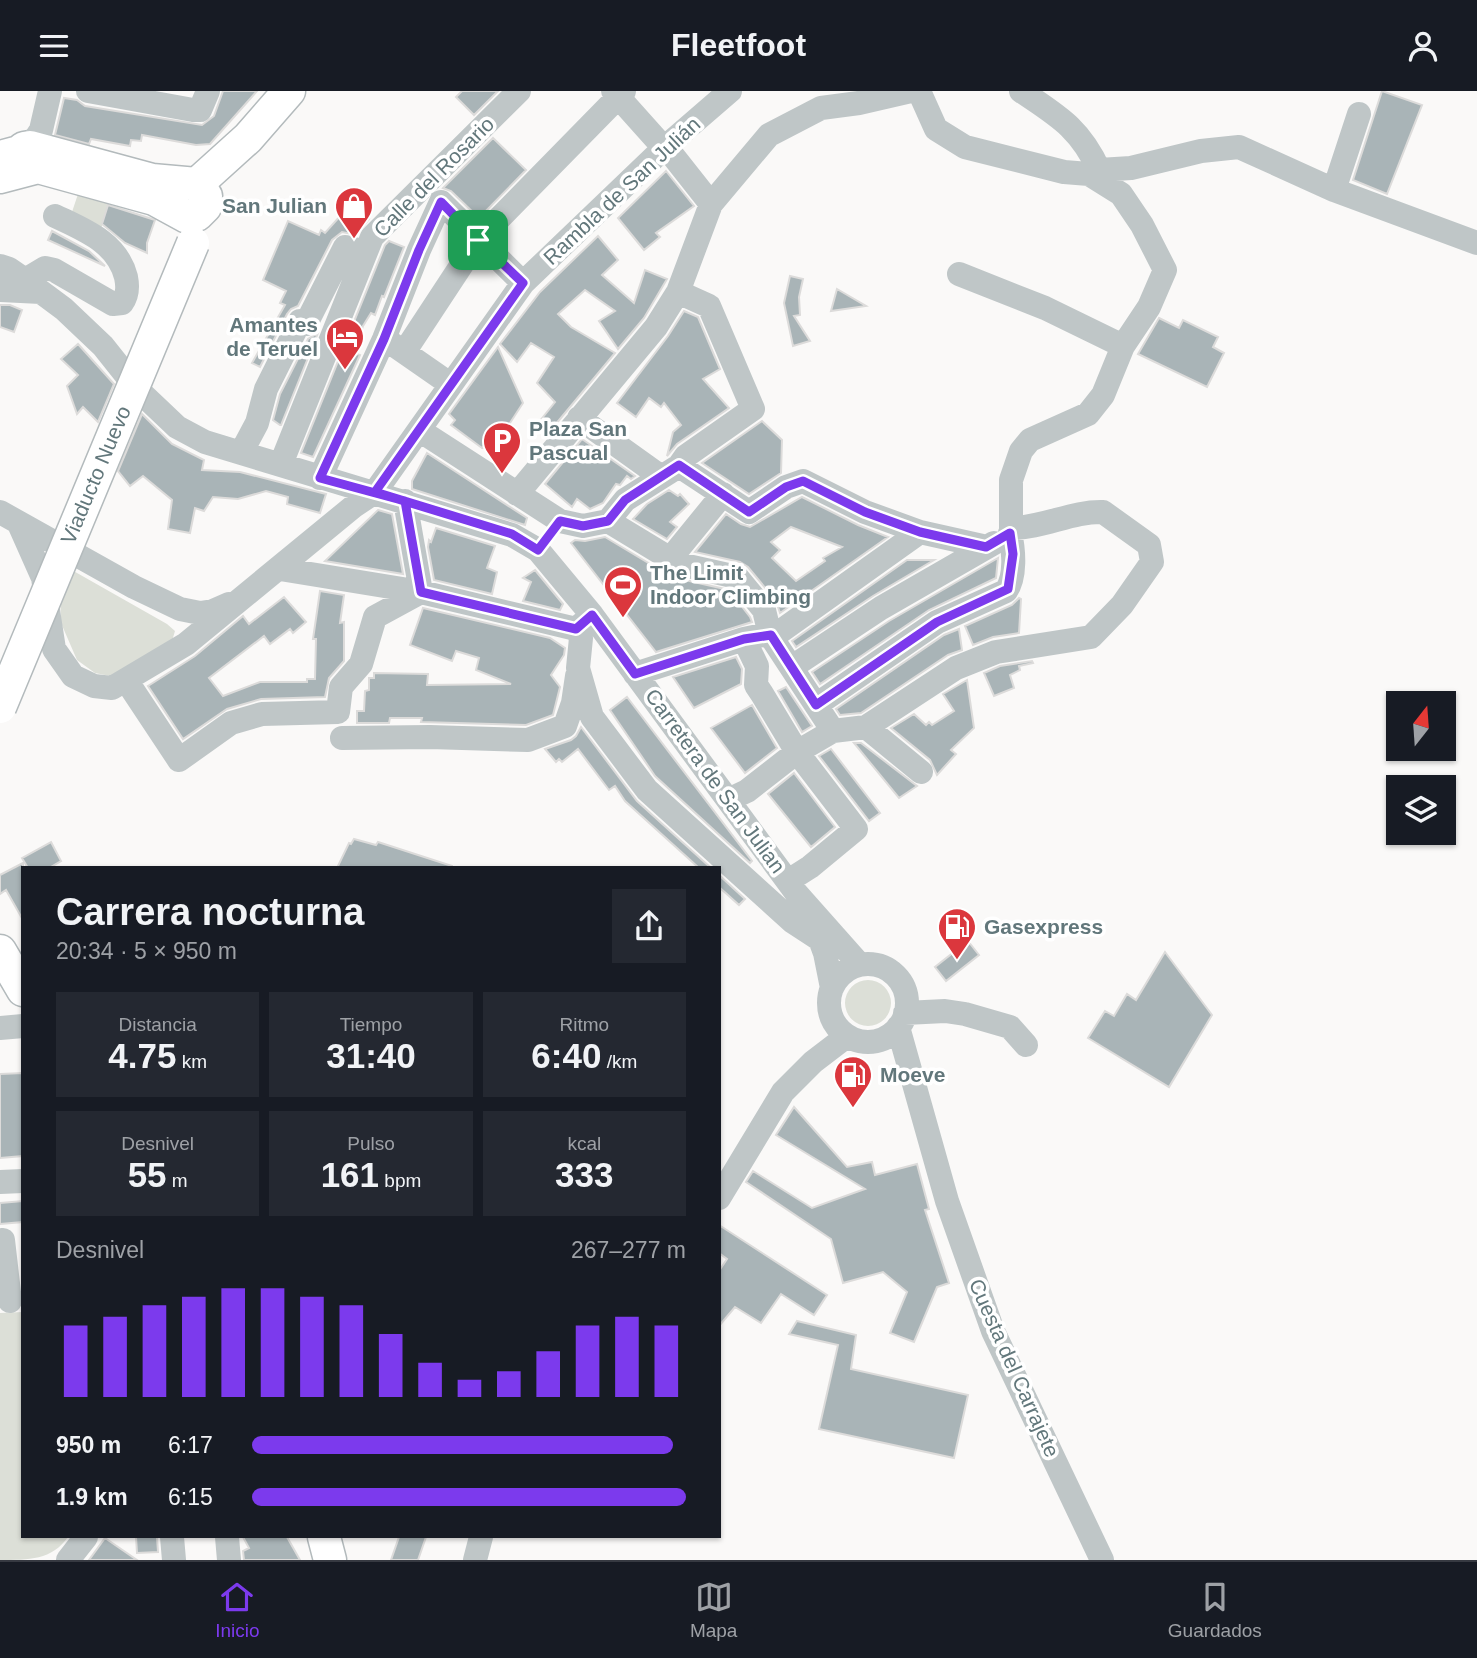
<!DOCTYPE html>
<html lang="es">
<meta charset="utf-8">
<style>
body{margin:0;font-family:Arial,sans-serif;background:#242831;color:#f1f3f6;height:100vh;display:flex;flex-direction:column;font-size:26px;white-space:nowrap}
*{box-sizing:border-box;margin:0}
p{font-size:23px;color:#9ea1a6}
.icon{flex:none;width:38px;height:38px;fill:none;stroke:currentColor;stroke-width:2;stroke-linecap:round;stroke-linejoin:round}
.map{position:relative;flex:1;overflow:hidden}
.side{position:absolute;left:21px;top:775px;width:700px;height:672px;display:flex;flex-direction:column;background:#171b24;border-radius:0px;box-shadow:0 2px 5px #0004}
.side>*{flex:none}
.needle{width:46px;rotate:17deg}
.fabs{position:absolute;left:1386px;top:600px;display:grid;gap:14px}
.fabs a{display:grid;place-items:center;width:70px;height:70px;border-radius:0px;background:#171b24;box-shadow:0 2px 5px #0004;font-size:35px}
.pin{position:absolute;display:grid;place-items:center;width:60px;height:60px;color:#fff;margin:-30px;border-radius:14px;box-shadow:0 4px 10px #0006}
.round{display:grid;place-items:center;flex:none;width:74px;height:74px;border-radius:0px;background:#242831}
.headline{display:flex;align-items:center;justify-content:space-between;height:119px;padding:0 35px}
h1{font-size:38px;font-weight:800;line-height:52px}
.figures{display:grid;grid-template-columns:repeat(3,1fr);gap:10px;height:119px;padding:7px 35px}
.figures div{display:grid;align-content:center;border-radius:0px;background:#242831;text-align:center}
.figures b{font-size:35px;font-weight:800}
.figures small{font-size:19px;font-weight:400}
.figures p{font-size:19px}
.chart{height:196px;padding:14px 35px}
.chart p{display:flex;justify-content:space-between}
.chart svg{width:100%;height:126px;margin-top:7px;stroke:#7c3aed;stroke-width:6}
ul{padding:0 35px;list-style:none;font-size:23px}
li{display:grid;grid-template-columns:112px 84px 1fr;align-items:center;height:52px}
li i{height:18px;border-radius:9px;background:#7c3aed}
header{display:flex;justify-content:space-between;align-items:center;height:91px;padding:0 35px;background:#171b24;font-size:32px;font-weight:800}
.menu{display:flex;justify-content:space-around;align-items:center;height:98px;border-top:2px solid #363941;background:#171b24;font-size:19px;color:#9ea1a6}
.menu a{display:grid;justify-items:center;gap:4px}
.menu .selected{color:#7c3aed}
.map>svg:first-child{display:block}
.green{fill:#dcdfd7}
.building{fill:#a9b4b7;stroke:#dcdbda;stroke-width:2;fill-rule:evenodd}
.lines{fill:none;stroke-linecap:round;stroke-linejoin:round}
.major-casing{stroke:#b3babc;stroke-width:35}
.minor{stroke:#bfc6c7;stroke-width:24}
.major{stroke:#fff;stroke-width:32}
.major-bridge-casing{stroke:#b3babc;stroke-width:35;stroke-linecap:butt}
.major-bridge{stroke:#fff;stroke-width:32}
.route-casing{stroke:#fff;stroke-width:14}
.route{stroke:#7c3aed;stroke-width:9}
.labels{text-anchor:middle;stroke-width:7;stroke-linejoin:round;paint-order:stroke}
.street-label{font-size:21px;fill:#62777b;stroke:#fff}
.poi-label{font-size:21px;font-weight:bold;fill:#62777b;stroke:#fff;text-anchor:start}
</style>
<header><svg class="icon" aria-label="menu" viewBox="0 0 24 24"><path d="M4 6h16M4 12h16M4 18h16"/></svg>Fleetfoot<svg class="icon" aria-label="person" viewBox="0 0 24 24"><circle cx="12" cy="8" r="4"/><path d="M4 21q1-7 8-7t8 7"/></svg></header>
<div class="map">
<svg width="1477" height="1469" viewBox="0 0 1477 1469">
<rect width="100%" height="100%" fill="#faf9f8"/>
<path class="green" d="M79 100 110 110 100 141 70 127Z
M70 478 167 533 175 540 172 550 110 585 95 582 77 569 61 532 60 501Z
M845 912a23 23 0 1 1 46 0a23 23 0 1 1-46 0Z
M23 1221V1446H68C52 1469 29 1469 0 1469V1222Z"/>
<path class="building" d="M223 0H257L210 53 196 54 142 44 141 50 131 49 130 55 91 48 89 53 55 44 64 7 77 9 85 15 202 34 214 25Z
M462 0H498L474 24 456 6Z
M1382 0 1422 14 1387 103 1353 89Z
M493 47 526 79 479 127 451 100 443 97Z
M666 80 694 115 656 142 660 146 644 159 618 127Z
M351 113 369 128 357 144 342 141 332 149 298 215 291 218 287 223 260 276 252 272 285 214 280 212 286 200 263 189 288 130 319 144 321 139 325 142Z
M108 114 155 129 147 152V162L125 152 102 133Z
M52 140 89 160 105 175 48 149Z
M598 145 618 169 602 184 634 212 645 179 667 188 644 227 618 258 599 230 615 220 585 199 558 223 571 236 615 262 550 340 539 331 555 311 537 292 554 266 531 252 517 271 500 253 540 201Z
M389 150 404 156 384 206 382 205 375 224 371 222 363 235 354 262 360 264 313 366 301 362 385 154Z
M790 185 803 188 799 206 800 224 794 225 810 250 793 255 784 212Z
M837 198 866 215 831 220Z
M0 214H10L22 219 14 241 0 236Z
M684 220 698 226 720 278 703 288 729 317 677 353 667 365 673 341 681 334 664 312 661 316 649 307 636 326 617 312 668 245Z
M1159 227 1179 237 1183 229 1218 246 1213 256 1224 262 1207 296 1138 263Z
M318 242 281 334H280L273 329 280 303 308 248Z
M78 253 114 293 98 331 83 316 77 323 67 295 78 284 61 268Z
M498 256 523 312 491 361 483 356 482 357 451 334 455 329 449 323Z
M142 323 172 353 204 369 202 379 240 381 326 403 320 422 287 413 288 406 266 400 238 408 213 406 204 420 195 417 190 442 168 438 172 409 143 385 130 395 118 380Z
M762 330 782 349 781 382 749 403 702 372Z
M582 348 635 385 631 388 627 385 620 394 616 393 603 412 590 418 577 408 572 416 545 393Z
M427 362 527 427 525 434 412 398V390Z
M669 399 678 405 680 403 689 413 670 431 677 436 667 448 633 428 647 413Z
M802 406 858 434 888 446 780 522 776 510 748 476 740 471 695 461 726 423 741 433 750 436ZM791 436 842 456 823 467 825 470 796 490 772 467 780 459 771 451Z
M378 419 392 423 403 483 325 470Z
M436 437 495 455 487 477 497 481 492 503 434 489 428 456 429 449 431 451Z
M605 446 672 486 729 499 750 526 752 531 656 561 571 452 575 449 585 450Z
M998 467 996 487 929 519 820 593 812 581 889 530Z
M907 469H934L873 505 796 556 792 550Z
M535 479 563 513 560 519 523 510 531 491 523 487Z
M320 500 344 504 340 532 344 531V570L329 587 325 606 261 608 227 618 183 648 148 595 195 565 243 525 249 533 284 506 306 531 293 542 290 538 270 553 264 545 209 587 223 605 260 591H307V588H315L316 548H313Z
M1019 507 1021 508 1019 542 993 546 973 554 965 535 1012 514Z
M423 517 550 547 565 557 564 564 551 584 560 596 553 624 526 634 421 631 422 627H390L389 632H357V620H364L365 600 369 599V587H374V582L428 583 427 594 511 593 476 579 479 567 456 560 452 570 410 554Z
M959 538 962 559 948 564 861 622 840 624 836 618 944 544Z
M736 566 742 578 741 593 694 617 673 586Z
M1032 570 1033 572 1019 575 1020 579 1010 584 1014 597 994 605 984 582 1000 575Z
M967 589 974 637 951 659 956 663 937 684 930 669 891 637 914 623 926 634 929 631 932 634 954 620 943 603Z
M786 596 812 635 802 641 778 600Z
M627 606 752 770 750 772 655 685 610 619Z
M752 614 777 657 745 682 711 637Z
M581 636 637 710 711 777H699L625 710 615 695 609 699 578 658 562 671 559 668 556 671 545 658 571 649 576 645Z
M854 652H861L917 695 899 707Z
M831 658 880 722 869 730 819 665Z
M794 682 835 736 811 756 768 703Z
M354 748 376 754 378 751 452 775V777H337L349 752 351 753Z
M51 751 61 770 49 777H28L22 767Z
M23 772V829L6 799 0 803V784Z
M719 784 745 808 739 814 719 796Z
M968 850 979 864 946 890 935 876Z
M1165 861 1212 924 1169 996 1088 947 1105 920 1114 925 1127 903 1136 909Z
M23 982V1065L0 1067V983Z
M794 1016 847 1076 872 1071 875 1084 917 1073 929 1118 925 1119 949 1192 937 1196 914 1251 890 1242 907 1201 883 1181 843 1192 831 1148 746 1091 753 1080 812 1117 865 1098 776 1044Z
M23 1110V1131L0 1133V1112Z
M719 1134 827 1204 814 1224 781 1203 761 1232 735 1216 719 1235V1180L727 1168 719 1162Z
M797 1230 856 1244 851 1278 968 1304 954 1367 819 1338 838 1254 789 1243Z
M136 1446H157L158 1461 137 1462Z
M243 1446H287L300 1469H244L243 1460 249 1457Z
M399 1446H426L418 1469H391Z
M105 1447 137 1469H89Z"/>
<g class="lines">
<defs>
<path id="major" d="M0 66 19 61 24 57 30 56 152 89 197 93 206 105 205 116 197 124 187 126 154 108 38 76 0 86
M197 93 248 47 289 0
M0 860 23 899
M324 1446 330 1469"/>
</defs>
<use href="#major" class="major-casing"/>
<path class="minor" d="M88 0 193 19H200L208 0
M613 0 664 57
M919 0 936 38 965 56 1064 81 1089 83 1099 79C1080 37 1058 25 1021 0
M30 56 41 39 50 0
M1099 79 1131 77 1201 60 1239 56 1334 99 1477 152
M1334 99 1359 23
M711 113 769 44 821 17 859 12 911 0
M0 175 9 178 25 189 64 218 103 255 138 299 177 336 205 351 512 444 538 459 592 524 797 803 860 874
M959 183 1045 217 1123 255
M25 189 45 177 54 179 113 213 122 212C128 204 128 196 126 186 117 151 84 139 55 125
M0 199 41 201
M391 252 450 293
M405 260 478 149 624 0
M579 327 660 385
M419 339 560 430 583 435 608 430 625 409 679 375 686 365 753 318 709 215 678 201
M241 362 257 332 266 298 300 230 306 233 345 156 366 161
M281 373 372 146 519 0
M679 375 749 421 786 396 803 390 865 421 920 441 987 456
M320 387 384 248 419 159 441 111 523 192
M517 403 656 236 678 201 711 113 666 56
M0 421 134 496 180 518 200 522 213 520 229 513
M608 430 679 473 737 486 764 519 770 544 833 640 866 636 921 681
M19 433 43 487 54 558 73 585 94 595 112 597 186 553 354 415 375 401 523 192 664 57 730 0
M1011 437V389L1021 360 1030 349 1088 323 1103 304 1123 255 1149 216 1165 179 1142 134 1121 103 1089 83
M670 468 723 403
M280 478 421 501 576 538 589 527
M576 538 581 547 578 577 592 626 647 699 793 831 819 848
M744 548 757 575 756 594 762 603 797 661 856 738 810 776 788 790
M792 576 881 517 994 452
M635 583 744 548 781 540 920 441
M126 589 179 669 231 632 262 623 338 621 341 596 361 573 375 526 421 501 405 410
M816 614 937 531 1006 500C1016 486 1014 459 1010 442
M866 636 956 577 996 561 1091 546 1122 514 1152 471 1149 454 1103 421C1072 420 1043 437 1011 437
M342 647 430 646 528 649 565 635 573 612 577 585
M728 709 747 700 797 661 833 640
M814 832 825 862 832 897
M829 912a39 39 0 1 1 78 0a39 39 0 1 1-78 0Z
M905 922 945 920 965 923 1010 936 1026 954
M898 936 947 1110 993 1240 1102 1469
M0 937 23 935
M0 1091 23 1090
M719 1107 783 1001 813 971 847 945
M3 1149 10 1210
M172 1446 174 1469
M227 1446 229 1469
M68 1469 86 1446
M475 1469 481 1446"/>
<use href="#major" class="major"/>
<defs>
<path id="major-bridge" d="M0 616 193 152"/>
</defs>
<use href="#major-bridge" class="major-bridge-casing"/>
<use href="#major-bridge" class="major-bridge"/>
</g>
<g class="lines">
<defs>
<path id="route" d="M478 149 523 192 375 401 512 443 538 459 560 430 583 435 608 430 625 409 679 374 749 421 786 396 803 390 865 421 920 441 986 456 1010 442 1013 463 1008 498 937 531 816 614 771 544 744 548 635 583 592 524 576 538 421 501 405 410 320 387 384 248 419 159 441 111 478 149"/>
</defs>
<use href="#route" class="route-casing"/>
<use href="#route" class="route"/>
</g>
<defs>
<symbol id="shop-pin" viewBox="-11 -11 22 30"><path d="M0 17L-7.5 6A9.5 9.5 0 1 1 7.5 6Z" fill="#db373d" stroke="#fff"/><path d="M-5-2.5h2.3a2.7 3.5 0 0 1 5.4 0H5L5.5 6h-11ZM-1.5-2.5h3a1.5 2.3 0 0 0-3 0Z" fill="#fff"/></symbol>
<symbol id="hotel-pin" viewBox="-11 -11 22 30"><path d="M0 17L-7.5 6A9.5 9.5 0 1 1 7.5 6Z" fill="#db373d" stroke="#fff"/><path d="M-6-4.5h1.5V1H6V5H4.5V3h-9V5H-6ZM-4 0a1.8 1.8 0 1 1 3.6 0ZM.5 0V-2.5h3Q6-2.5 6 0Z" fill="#fff"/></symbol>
<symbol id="parking-pin" viewBox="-11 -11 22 30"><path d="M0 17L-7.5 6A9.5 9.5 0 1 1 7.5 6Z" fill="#db373d" stroke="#fff"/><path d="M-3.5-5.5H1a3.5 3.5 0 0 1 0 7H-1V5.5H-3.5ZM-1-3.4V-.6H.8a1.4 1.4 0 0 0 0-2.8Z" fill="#fff"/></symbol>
<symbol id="stadium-pin" viewBox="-11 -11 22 30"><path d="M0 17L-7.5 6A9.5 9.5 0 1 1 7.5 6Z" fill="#db373d" stroke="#fff"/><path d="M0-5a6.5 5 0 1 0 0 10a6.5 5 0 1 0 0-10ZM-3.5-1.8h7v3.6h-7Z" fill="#fff"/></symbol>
<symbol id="fuel-pin" viewBox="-11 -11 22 30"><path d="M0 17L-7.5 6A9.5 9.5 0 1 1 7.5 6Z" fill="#db373d" stroke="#fff"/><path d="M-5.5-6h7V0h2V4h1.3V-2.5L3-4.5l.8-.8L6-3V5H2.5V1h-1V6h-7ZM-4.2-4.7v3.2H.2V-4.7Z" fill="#fff"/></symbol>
</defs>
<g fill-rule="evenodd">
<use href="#shop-pin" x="332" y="93" width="44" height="60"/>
<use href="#hotel-pin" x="323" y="224" width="44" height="60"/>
<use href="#parking-pin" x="480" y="328" width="44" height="60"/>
<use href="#stadium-pin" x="601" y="472" width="44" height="60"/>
<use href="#fuel-pin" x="935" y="814" width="44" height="60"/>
<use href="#fuel-pin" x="831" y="962" width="44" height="60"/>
</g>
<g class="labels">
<g class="street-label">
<text transform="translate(434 86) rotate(-45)" y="7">Calle del Rosario</text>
<text transform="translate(622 100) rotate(-43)" y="7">Rambla de San Julián</text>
<text transform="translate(96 384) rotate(-67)" y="7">Viaducto Nuevo</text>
<text transform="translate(715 690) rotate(54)" y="7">Carretera de San Julian</text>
<text transform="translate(1014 1277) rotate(66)" y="7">Cuesta del Carrajete</text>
</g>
<g class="poi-label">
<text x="327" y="122" text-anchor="end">San Julian</text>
<text x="318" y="241" text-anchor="end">Amantes<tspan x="318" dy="24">de Teruel</tspan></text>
<text x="529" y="345">Plaza San<tspan x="529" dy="24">Pascual</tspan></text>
<text x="650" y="489">The Limit<tspan x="650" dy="24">Indoor Climbing</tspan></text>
<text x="984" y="843">Gasexpress</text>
<text x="880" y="991">Moeve</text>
</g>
</g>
</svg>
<div class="fabs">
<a><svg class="needle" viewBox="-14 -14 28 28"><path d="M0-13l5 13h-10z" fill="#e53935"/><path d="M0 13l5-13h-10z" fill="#9ea1a6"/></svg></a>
<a><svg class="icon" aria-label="layers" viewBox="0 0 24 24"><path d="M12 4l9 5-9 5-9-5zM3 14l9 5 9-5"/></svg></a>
</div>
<div class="pin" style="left:478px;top:149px;background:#1e9e55"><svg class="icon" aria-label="arrive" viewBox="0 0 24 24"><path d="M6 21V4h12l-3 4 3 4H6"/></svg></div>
<section class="side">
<div class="headline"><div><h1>Carrera nocturna</h1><p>20:34 · 5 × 950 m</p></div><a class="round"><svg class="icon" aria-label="share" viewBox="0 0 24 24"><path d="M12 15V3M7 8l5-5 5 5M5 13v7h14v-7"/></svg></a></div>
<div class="figures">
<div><p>Distancia</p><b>4.75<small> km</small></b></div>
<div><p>Tiempo</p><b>31:40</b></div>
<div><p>Ritmo</p><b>6:40<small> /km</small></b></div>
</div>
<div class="figures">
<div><p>Desnivel</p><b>55<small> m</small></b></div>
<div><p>Pulso</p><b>161<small> bpm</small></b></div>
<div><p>kcal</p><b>333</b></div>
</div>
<div class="chart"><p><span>Desnivel</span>267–277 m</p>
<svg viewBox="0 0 160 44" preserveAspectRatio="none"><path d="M5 44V19M15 44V16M25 44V12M35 44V9M45 44V6M55 44V6M65 44V9M75 44V12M85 44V22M95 44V32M105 44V38M115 44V35M125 44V28M135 44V19M145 44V16M155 44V19"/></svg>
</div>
<ul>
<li><b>950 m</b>6:17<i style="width:97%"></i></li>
<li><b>1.9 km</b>6:15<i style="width:100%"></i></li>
</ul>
</section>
</div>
<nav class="menu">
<a class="selected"><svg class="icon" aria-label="home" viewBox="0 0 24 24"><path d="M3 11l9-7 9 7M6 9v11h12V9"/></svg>Inicio</a>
<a><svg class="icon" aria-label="map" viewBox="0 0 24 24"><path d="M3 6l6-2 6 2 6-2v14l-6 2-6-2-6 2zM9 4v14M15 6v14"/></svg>Mapa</a>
<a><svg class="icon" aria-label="saved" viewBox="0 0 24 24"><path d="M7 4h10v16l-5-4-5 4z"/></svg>Guardados</a>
</nav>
